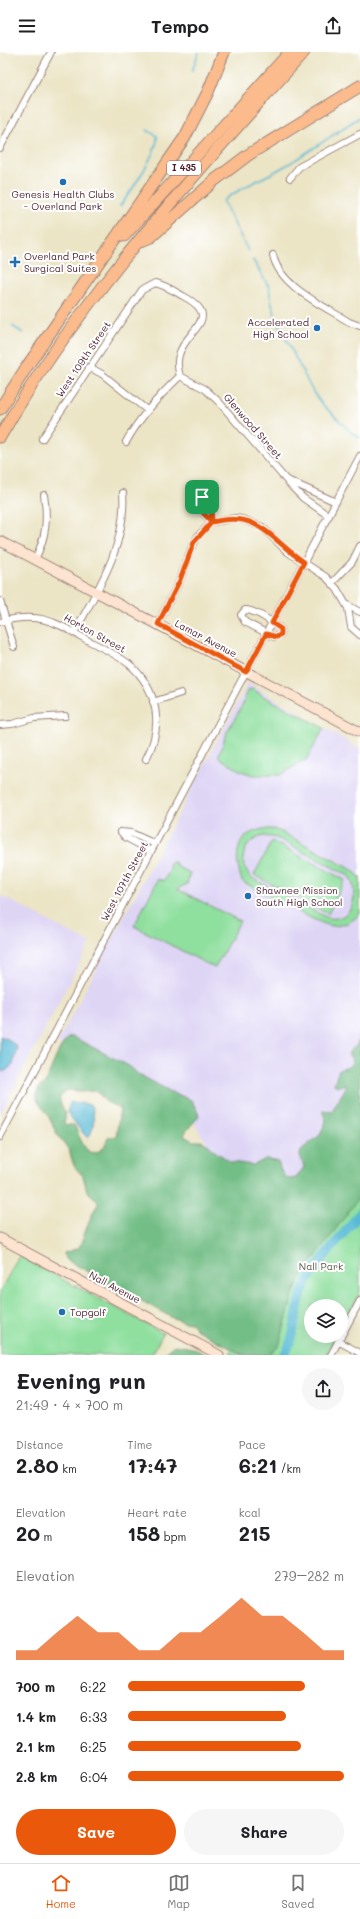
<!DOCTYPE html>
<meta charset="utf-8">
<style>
body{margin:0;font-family:Mali,sans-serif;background:#f6f6f6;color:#202124;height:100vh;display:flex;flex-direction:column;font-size:15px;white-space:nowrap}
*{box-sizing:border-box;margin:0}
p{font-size:13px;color:#757577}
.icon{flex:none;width:22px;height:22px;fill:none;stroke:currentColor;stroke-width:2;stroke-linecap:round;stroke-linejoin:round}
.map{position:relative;height:1303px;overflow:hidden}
.drawer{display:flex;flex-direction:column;background:#fff;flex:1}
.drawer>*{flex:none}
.buttons{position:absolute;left:304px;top:1247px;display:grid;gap:8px}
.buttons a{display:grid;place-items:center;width:44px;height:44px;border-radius:50%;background:#fff;box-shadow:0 4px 16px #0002;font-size:20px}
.pin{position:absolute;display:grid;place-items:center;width:34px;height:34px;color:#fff;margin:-17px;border-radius:8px;box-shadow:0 2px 6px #0006}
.round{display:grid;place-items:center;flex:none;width:42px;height:42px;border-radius:21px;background:#f6f6f6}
.overview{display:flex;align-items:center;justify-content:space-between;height:68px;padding:0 16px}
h1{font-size:22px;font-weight:700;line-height:30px}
.metrics{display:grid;grid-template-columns:repeat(3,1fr);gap:6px;height:68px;padding:4px 16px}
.metrics div{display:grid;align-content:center}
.metrics b{font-size:20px;font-weight:700}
.metrics small{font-size:11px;font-weight:400}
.metrics p{font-size:11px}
.chart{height:112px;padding:8px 16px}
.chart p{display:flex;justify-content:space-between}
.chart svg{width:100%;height:72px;margin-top:4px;fill:#ea580c;opacity:.7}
.cta{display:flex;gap:8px;margin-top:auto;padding:8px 16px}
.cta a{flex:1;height:46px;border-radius:24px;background:#ea580c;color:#fff;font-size:16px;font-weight:700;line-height:46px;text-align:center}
.cta a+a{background:#f6f6f6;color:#202124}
ul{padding:0 16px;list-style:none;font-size:13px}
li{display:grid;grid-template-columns:64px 48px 1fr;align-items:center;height:30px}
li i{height:10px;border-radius:5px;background:#ea580c}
header{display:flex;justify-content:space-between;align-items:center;height:52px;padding:0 16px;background:#fff;font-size:18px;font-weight:700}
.tab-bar{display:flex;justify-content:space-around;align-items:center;height:56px;border-top:1px solid #e0e0e0;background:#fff;font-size:11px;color:#757577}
.tab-bar a{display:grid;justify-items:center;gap:2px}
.tab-bar .current{color:#ea580c}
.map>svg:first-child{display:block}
.built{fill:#ded5f5}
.green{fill:#8fdf9f;stroke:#6c7f65;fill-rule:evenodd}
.forest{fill:#73be86;stroke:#5e6e58;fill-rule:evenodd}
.water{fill:#57b9d5;stroke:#506c80}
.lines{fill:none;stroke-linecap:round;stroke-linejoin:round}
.stream{stroke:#57b9d5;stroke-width:1.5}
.river{stroke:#57b9d5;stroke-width:9}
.street-casing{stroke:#9a8278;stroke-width:8}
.secondary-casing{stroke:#9a8278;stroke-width:11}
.highway-casing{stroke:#9a8278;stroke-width:13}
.street{stroke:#fff;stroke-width:6}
.secondary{stroke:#fde4d1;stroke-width:9}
.highway{stroke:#fbbb8c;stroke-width:11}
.route-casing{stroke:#fff;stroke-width:8}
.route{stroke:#ea580c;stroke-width:5}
.poi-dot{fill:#1f6fb2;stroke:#fff;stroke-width:1.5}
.labels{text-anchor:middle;stroke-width:4;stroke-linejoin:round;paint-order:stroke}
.shield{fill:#fff;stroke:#80626b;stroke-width:1}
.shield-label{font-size:9px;font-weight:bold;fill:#4a1f2b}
.poi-label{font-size:10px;fill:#4a1f2b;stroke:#fff;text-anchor:start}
.street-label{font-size:10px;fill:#4a1f2b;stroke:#fff}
.park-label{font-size:10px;fill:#5f594e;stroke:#fff}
</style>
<header><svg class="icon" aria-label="menu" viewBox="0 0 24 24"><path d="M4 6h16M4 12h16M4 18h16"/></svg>Tempo<svg class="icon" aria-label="share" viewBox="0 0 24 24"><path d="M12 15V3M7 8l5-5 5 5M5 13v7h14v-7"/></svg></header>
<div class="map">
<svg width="360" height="1303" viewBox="0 0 360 1303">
<rect width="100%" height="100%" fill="#fff"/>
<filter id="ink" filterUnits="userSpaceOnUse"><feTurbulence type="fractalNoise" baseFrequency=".025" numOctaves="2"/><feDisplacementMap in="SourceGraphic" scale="8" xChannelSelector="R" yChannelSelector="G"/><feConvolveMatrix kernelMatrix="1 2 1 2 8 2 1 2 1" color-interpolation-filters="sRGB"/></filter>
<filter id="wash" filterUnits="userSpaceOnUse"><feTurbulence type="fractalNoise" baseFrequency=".012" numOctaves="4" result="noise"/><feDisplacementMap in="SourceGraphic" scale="16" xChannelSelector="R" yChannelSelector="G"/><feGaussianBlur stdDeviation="0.9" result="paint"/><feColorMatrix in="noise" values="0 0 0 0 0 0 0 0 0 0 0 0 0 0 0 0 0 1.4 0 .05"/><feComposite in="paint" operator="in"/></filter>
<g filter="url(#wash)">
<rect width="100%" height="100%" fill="#ebe4c5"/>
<path class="built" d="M248 631 360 697V1046L311 1134 242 1118 212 1099 183 1054 57 991Z
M0 843 90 891 0 1062Z"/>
<path class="green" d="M253 637 263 644 324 676 307 707 280 723H253L241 719 218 705 227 680 243 652 248 638Z
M263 777H273L282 780 354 819 360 826V861C354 869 344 874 333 874 318 873 258 838 242 829 234 806 234 782 263 777ZM263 784 277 786 349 824C360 842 353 870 328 866L252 826C236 811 243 789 263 784Z
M272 789 345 828 328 862 254 823Z
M172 810H175L176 814 190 821 187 832 177 837 240 869 215 916 134 874 158 827 164 829 171 816 169 813Z
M360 1060V1241L341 1275V1254H311V1284H336L326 1303H234L230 1301Z
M19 1204 163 1281 152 1303H0V1239Z"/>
<path class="forest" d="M360 983V1144L301 1225 293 1243 279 1294 269 1303H243L197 1278 191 1271 184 1270 171 1265 65 1207 64 1201 79 1196 92 1162 98 1152V1149L87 1139 83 1124 74 1114 69 1098 57 1082 47 1061 38 1050 36 1043 39 1035 45 1032C49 1021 60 992 69 985H73L129 1014 138 1022 177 1043 186 1045 192 1049 199 1063C195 1071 186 1076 184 1084L193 1089H201L209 1093 213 1098 231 1110 254 1113 266 1107 278 1110C281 1119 284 1130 296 1126L304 1115 300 1103 301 1098 319 1084 326 1070 322 1058 332 1059 345 1037V1032L337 1035 334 1032 339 1018C348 1015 352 1016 352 1006L349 1004V1000L357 993ZM68 1038 81 1040 94 1039 98 1040 106 1050 120 1056 116 1085H109C106 1088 106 1093 103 1096 85 1112 80 1082 74 1073H66L64 1071C65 1068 66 1064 65 1061 61 1050 54 1046 68 1038Z
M174 1293 193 1296 206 1303H162Z"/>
<path class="water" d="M0 984 8 987 17 995 13 1013 4 1020 0 1018Z
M73 1050 91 1053C95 1062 95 1078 88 1086 84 1084 71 1065 67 1060L70 1051Z"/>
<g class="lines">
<path class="stream" d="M192 19 199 0
M120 154C130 141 159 99 157 84L147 78
M248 199 223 149C242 134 265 126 285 114 311 99 335 81 360 65
M253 208 269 235 271 249 277 269 313 340 321 351 352 381 360 386
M12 274 23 281"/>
<path class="river" d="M284 1303C296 1287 295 1257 303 1238 311 1217 345 1181 360 1161"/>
</g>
</g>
<g filter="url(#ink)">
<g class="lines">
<defs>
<path id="street" d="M0 96 51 0
M290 126 299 115 360 82
M273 203C279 234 324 254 349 270L360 274
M89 315 102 322 148 359
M180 324 205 337 219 350 293 436 303 446 329 464
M42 387 142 238 155 231C165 233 174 239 183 244 225 266 185 278 179 303 177 310 178 318 180 324 160 343 139 366 126 390
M287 428 336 450
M202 445 208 450 212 470 197 455 198 449Z
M35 507C46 486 48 467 44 443
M332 531 352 510 360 494
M0 549 14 595
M347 553 360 560
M245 558C255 558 273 570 281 577V582L274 585 245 570 241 563Z
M0 570C40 559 55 570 89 589 103 596 117 603 129 612 158 637 164 674 146 707
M158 572 180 528 191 497 198 484 212 470 236 466 245 468 262 475 288 500 326 525 337 537 348 556 351 575 360 583
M74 581C98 537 127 493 123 441
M153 650 181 641
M0 673 12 672 34 666 65 664
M121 780 131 781 155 792
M121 780 125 785 151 799
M0 1085 360 404
M338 1289 360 1301
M331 1303 360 1249"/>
<path id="secondary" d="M0 489 360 680
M0 1186 219 1303"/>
<path id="highway" d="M124 184 290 0
M138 190 151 185 215 128 248 103 360 34
M0 357 26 316 185 85 208 40 224 0
M0 385C82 242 195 123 304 0"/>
</defs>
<use href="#street" class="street-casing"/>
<use href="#secondary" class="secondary-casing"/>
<use href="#highway" class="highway-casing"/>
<use href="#street" class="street"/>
<use href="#secondary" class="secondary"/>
<use href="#highway" class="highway"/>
</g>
</g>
<g class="lines" filter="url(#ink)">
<defs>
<path id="route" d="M202 445C211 449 212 462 212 470L194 490 180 528 158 572 246 620 266 582 277 585 281 582V577L272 571 304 510C269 487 260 458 212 470L197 455 198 449 202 445"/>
</defs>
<use href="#route" class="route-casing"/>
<use href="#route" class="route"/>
</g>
<g class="poi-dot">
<circle cx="63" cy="130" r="4"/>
<path d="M13 204h4v4h4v4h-4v4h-4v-4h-4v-4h4z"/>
<circle cx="317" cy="276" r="4"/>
<circle cx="248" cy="844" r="4"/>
<circle cx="62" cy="1260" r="4"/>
</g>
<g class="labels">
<rect class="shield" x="167" y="109" width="34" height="14" rx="3"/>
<g class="shield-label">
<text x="184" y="119">I 435</text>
</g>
<g class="poi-label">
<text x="63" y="146" text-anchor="middle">Genesis Health Clubs<tspan x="63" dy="12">- Overland Park</tspan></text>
<text x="24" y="208">Overland Park<tspan x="24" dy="12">Surgical Suites</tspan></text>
<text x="309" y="274" text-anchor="end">Accelerated<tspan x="309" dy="12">High School</tspan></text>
<text x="256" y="842">Shawnee Mission<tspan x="256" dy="12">South High School</tspan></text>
<text x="70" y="1264">Topgolf</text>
</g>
<g class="street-label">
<text transform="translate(83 307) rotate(-56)" y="4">West 109th Street</text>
<text transform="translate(253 374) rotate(49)" y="4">Glenwood Street</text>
<text transform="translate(95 581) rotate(29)" y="4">Horton Street</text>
<text transform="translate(206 586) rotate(28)" y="4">Lamar Avenue</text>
<text transform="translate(124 829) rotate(-62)" y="4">West 107th Street</text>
<text transform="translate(115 1235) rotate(28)" y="4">Nall Avenue</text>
</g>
<g class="park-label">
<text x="321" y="1218">Nall Park</text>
</g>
</g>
</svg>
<div class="buttons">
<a><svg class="icon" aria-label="layers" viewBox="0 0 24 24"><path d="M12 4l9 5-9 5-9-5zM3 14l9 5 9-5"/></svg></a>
</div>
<div class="pin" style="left:202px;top:445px;background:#1e9e55"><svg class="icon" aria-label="arrive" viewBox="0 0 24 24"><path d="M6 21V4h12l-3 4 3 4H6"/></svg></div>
</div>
<section class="drawer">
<div class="overview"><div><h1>Evening run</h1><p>21:49 · 4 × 700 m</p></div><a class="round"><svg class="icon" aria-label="share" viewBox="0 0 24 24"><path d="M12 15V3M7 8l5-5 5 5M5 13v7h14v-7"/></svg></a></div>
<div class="metrics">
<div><p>Distance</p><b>2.80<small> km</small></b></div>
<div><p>Time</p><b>17:47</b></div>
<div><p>Pace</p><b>6:21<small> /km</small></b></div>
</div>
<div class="metrics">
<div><p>Elevation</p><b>20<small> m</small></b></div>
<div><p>Heart rate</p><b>158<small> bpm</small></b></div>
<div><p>kcal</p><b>215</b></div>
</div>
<div class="chart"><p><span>Elevation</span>279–282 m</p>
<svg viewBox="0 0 160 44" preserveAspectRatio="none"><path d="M0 44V38L10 38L20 27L30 17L40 27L50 27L60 38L70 38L80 27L90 27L100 17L110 6L120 17L130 17L140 27L150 38L160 38V44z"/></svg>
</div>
<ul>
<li><b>700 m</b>6:22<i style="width:82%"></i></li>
<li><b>1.4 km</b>6:33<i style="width:73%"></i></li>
<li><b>2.1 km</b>6:25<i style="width:80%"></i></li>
<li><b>2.8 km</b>6:04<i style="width:100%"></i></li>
</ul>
<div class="cta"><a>Save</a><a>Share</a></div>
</section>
<nav class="tab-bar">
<a class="current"><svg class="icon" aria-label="home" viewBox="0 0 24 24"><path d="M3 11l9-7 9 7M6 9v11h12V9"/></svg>Home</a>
<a><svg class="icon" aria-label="map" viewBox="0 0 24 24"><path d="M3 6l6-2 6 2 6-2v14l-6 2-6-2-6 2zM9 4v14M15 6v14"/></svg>Map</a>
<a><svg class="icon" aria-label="saved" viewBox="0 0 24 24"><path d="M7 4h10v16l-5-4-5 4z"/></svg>Saved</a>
</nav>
